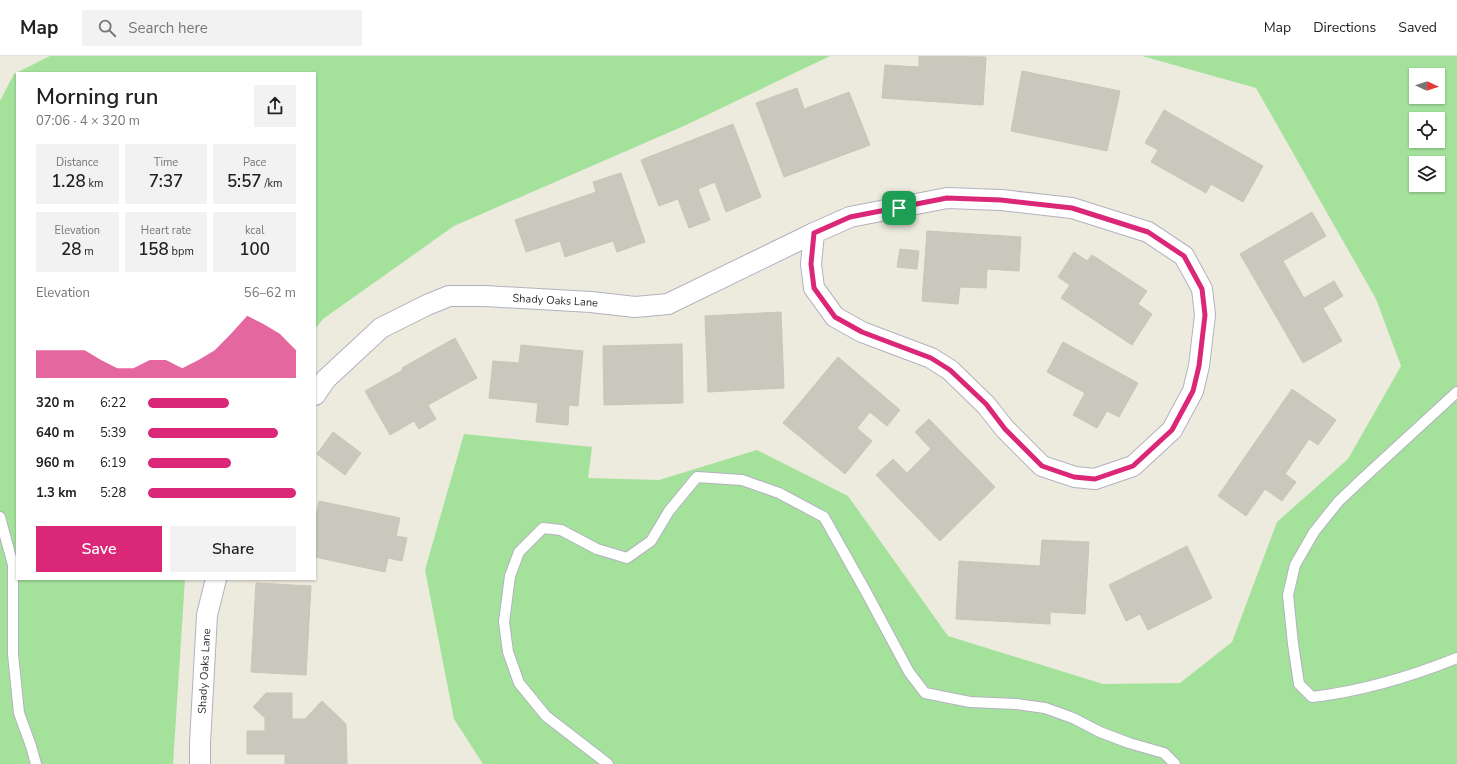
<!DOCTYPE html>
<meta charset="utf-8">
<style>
body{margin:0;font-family:"Nunito Sans",sans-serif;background:#f2f2f2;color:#222;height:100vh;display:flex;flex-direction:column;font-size:15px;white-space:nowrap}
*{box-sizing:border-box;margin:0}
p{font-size:13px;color:#767676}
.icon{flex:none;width:22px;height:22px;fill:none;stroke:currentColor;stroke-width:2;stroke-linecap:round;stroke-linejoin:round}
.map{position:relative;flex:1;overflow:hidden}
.drawer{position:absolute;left:16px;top:16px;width:300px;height:508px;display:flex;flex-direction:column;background:#fff;border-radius:0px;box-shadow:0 1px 3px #0004}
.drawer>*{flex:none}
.needle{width:26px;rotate:94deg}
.tools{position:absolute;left:1409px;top:12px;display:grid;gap:8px}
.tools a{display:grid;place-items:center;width:36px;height:36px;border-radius:0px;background:#fff;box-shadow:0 1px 3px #0004;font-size:20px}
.pin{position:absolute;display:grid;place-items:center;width:34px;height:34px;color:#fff;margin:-17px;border-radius:8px;box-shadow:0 2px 6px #0006}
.round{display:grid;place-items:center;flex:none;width:42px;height:42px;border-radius:0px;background:#f2f2f2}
.headline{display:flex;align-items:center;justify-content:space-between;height:68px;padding:0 20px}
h1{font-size:22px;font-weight:600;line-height:30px}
.stats{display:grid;grid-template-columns:repeat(3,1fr);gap:6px;height:68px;padding:4px 20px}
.stats div{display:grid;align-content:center;border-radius:0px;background:#f2f2f2;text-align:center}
.stats b{font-size:17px;font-weight:600}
.stats small{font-size:11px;font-weight:400}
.stats p{font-size:11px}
.chart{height:112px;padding:8px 20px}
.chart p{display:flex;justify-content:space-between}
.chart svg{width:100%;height:72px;margin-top:4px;fill:#db2777;opacity:.7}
.cta{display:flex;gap:8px;margin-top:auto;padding:8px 20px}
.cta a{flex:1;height:46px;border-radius:0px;background:#db2777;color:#fff;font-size:16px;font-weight:600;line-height:46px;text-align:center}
.cta a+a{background:#f2f2f2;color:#222}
ul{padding:0 20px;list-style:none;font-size:13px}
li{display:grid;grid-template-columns:64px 48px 1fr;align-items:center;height:30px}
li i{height:10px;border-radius:5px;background:#db2777}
header{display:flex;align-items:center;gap:24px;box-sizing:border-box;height:56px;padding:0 20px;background:#fff;border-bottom:1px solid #e0e0e0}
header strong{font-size:19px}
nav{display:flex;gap:22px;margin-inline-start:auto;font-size:14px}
.search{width:280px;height:36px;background:#f2f2f2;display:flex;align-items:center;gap:10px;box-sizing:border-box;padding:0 14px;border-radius:0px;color:#767676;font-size:15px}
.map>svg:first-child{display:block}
.green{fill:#a4e29c;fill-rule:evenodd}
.building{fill:#c9c8bd;stroke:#c8c6b8}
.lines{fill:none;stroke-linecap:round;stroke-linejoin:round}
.service-casing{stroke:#b2b2bf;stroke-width:12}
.minor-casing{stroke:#b2b2bf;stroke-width:22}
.service{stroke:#fff;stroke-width:10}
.minor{stroke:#fff;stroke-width:20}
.route-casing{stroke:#fff;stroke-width:8}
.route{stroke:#db2777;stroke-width:5}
.labels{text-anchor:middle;stroke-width:3.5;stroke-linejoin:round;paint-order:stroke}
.street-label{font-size:11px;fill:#2c2c2c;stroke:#fff}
</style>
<header>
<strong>Map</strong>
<div class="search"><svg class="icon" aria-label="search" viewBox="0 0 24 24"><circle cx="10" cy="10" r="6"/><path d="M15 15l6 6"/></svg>Search here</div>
<nav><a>Map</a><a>Directions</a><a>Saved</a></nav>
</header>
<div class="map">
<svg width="1457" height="708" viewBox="0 0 1457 708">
<rect width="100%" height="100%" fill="#edeade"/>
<path class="green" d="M50 0H830L686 69 454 170 323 263 315 273V17H17V523H185L173 708H0V45L14 18Z
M1142 0H1457V708H483L454 663 425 514 464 378 592 391 588 422 659 424 757 394 848 440 948 580 1103 628 1180 627 1232 586 1277 466 1348 403 1401 310 1376 243 1256 32ZM1416 19H1438V41H1416ZM1416 63H1438V85H1416ZM1416 107H1438V129H1416Z"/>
<path class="building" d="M919 0 986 1 983 49 882 42 885 9 919 11Z
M1022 15 1120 35 1107 95 1011 75Z
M797 32 804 53 849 36 870 89 784 121 756 47Z
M1164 54 1263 110 1243 146 1211 128 1206 137 1151 106 1158 94 1145 87Z
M733 68 761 141 726 156 715 126 698 133 710 164 689 172 678 143 659 150 641 104Z
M621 117 645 186 617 196 613 185 565 201 560 185 526 196 515 164 596 136 593 126Z
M1312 156 1326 180 1283 205 1304 242 1334 225 1343 240 1323 252 1342 285 1303 307 1240 198Z
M927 175 1021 181 1019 215 987 213 986 232 960 231 958 248 922 245Z
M900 193 919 195 917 213 897 211Z
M1074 196 1087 205 1092 199 1147 235 1138 248 1152 258 1132 289 1061 242 1070 229 1058 221Z
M781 256 784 332 708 336 705 260Z
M455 282 477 322 428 349 436 363 419 373 414 365 390 379 365 335 403 314 402 312Z
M1063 286 1138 327 1119 361 1107 355 1097 372 1073 359 1085 337 1047 316Z
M682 288 683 347 604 349 603 290Z
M521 289 583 295 578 350 569 349 568 369 536 366 538 347 489 342 493 305 519 307Z
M838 301 900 354 887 370 870 356 857 372 872 385 845 418 783 367Z
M1292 333 1336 364 1318 389 1309 383 1285 418 1296 426 1282 445 1265 433 1246 460 1218 440Z
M929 363 995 431 940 485 876 419 893 403 907 417 931 393 915 376Z
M333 376 361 397 345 419 317 398Z
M319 445 400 462 396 480 407 482 402 505 388 502 385 516 315 501V464Z
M1042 484 1089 486 1085 558 1050 556V568L956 563 959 505 1040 510Z
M1187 490 1212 542 1148 574 1140 558 1126 565 1109 529Z
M256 527 311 530 306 619 251 616Z
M266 637H292V663H305L322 645 346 668 347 708H285V698H247V675H265V662L253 651Z"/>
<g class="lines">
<defs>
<path id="service" d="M1457 336 1359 426 1338 446 1314 476 1295 509 1288 539 1293 588 1299 628 1312 641C1362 635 1410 621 1457 602
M0 461 13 509V598L19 657 31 690 36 708
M608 708 546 660 519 627 508 596 504 566 510 520 519 496 543 472 561 474 597 493 627 502 651 485 669 455 697 421 742 424 779 437 824 461 865 534 909 616 925 637 970 646 1016 648 1045 652 1073 662 1100 676 1129 687 1164 697 1175 708"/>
<g id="minor">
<path d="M947 142 1001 144 1072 152 1148 176 1184 200 1202 233 1205 259 1199 310 1193 335 1172 374 1133 410 1095 423 1075 421 1042 410 1005 373 986 349 950 314 931 302 862 276 835 261 814 232 811 208 814 177 850 161Z"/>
<path id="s1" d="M315 339 326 323 381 272 427 249 449 240H485L591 246 635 251 668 248 814 177"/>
<path id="s2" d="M200 708V687L207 559 216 523"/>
</g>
</defs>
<use href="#service" class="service-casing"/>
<use href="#minor" class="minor-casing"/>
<use href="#service" class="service"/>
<use href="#minor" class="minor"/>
</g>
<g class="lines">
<defs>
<path id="route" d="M947 142 1001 144 1072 152 1148 176 1184 200 1202 233 1205 259 1199 310 1193 335 1172 374 1133 410 1095 423 1074 421 1042 410 1005 373 986 348 950 314 931 302 862 276 835 261 814 232 811 208 814 177 850 161Z"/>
</defs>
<use href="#route" class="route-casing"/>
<use href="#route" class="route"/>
</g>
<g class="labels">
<g class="street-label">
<text dy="4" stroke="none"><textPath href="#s1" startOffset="276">Shady Oaks Lane</textPath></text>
<text dy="4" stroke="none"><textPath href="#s2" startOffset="93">Shady Oaks Lane</textPath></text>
</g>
</g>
</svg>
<div class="tools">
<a><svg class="needle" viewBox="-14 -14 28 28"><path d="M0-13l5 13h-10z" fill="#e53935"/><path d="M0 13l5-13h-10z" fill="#767676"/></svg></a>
<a><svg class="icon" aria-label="locate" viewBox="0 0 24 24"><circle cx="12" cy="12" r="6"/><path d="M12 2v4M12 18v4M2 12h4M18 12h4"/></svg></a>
<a><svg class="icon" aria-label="layers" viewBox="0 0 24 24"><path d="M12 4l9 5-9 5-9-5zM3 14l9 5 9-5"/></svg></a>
</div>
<div class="pin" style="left:899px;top:152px;background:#1e9e55"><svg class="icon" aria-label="arrive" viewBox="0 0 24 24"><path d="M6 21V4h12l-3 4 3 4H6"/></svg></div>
<section class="drawer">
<div class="headline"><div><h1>Morning run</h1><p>07:06 · 4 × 320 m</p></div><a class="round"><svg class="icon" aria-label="share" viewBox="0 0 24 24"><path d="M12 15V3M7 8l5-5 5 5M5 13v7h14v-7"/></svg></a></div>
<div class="stats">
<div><p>Distance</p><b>1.28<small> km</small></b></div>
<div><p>Time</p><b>7:37</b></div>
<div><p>Pace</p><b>5:57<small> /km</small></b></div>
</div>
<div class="stats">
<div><p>Elevation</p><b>28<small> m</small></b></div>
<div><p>Heart rate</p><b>158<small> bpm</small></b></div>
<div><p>kcal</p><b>100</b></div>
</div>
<div class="chart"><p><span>Elevation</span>56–62 m</p>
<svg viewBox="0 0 160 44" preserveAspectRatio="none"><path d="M0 44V27L10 27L20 27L30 27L40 33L50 38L60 38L70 33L80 33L90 38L100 33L110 27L120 17L130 6L140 11L150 17L160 27V44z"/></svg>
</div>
<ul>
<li><b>320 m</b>6:22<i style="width:55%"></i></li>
<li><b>640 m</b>5:39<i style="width:88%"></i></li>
<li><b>960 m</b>6:19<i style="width:56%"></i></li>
<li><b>1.3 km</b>5:28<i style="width:100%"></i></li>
</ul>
<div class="cta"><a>Save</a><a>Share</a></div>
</section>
</div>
